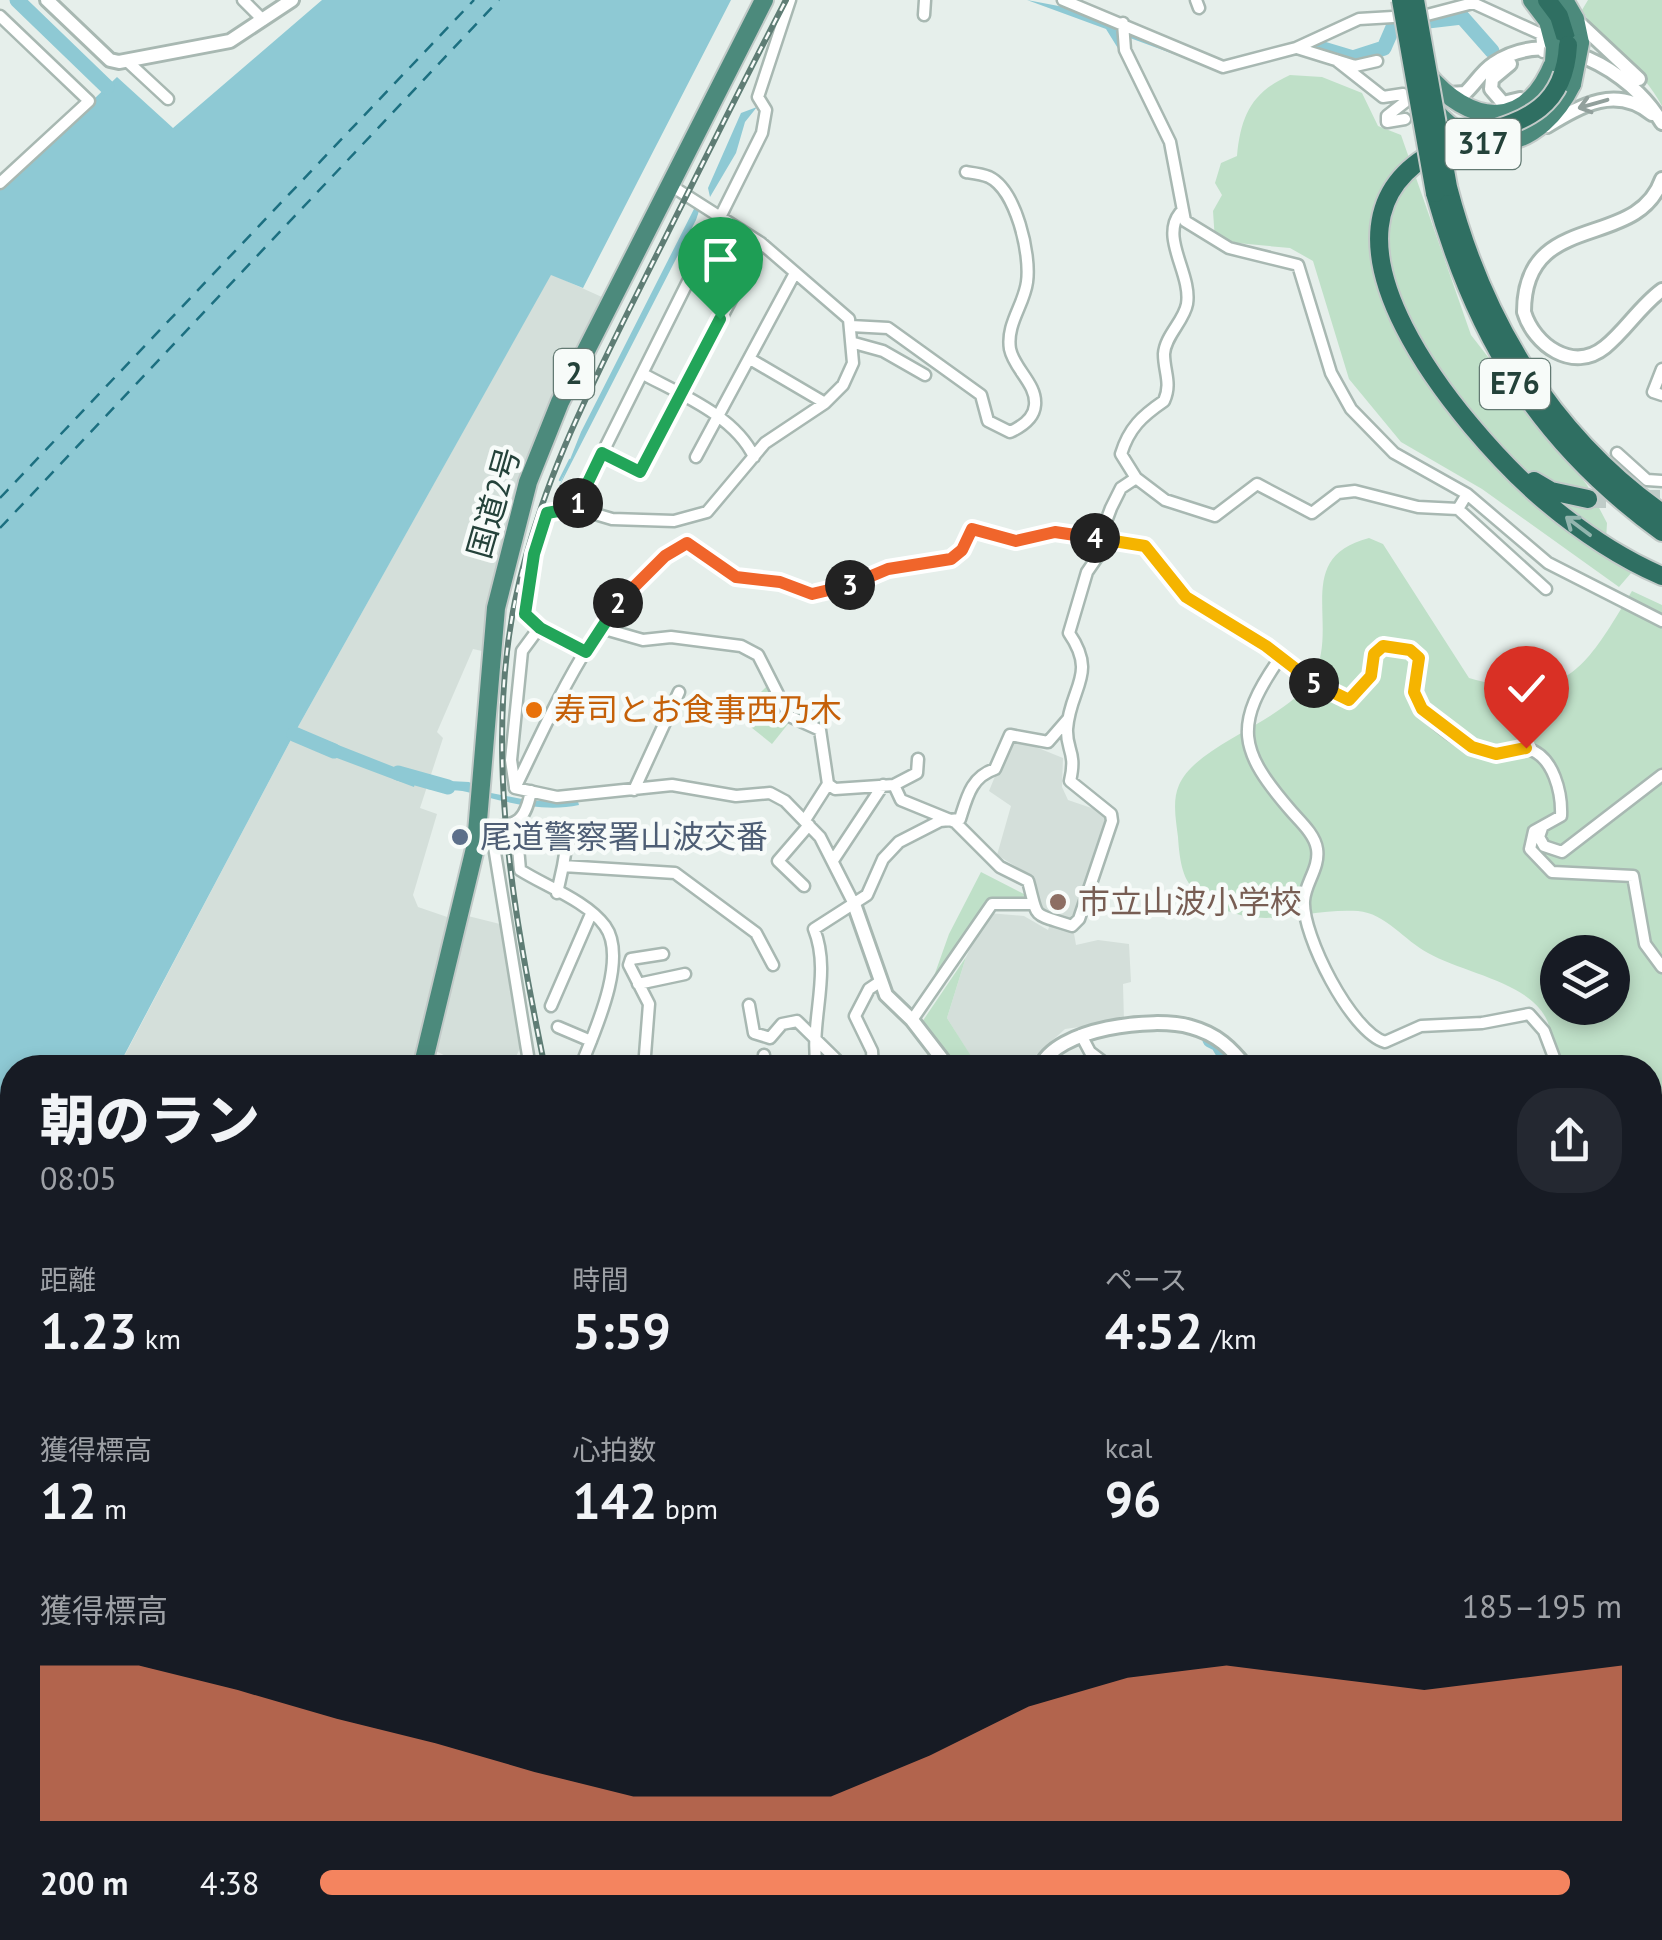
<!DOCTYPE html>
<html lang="ja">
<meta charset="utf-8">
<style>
body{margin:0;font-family:"PT Sans","Noto Sans JP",sans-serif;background:#242831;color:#f1f3f6;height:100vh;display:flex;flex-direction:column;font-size:38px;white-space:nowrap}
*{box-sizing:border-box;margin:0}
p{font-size:32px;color:#9ea1a6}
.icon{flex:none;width:55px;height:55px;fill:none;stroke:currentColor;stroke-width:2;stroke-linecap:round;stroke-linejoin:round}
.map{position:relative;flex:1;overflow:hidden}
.details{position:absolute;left:0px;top:1055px;width:1662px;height:885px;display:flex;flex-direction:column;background:#171b24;border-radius:40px 40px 0 0;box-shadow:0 5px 15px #0003}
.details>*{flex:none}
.controls{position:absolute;left:1540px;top:935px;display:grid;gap:20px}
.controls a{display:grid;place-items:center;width:90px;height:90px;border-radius:50%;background:#171b24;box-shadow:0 5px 15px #0003;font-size:50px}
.pin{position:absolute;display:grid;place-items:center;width:85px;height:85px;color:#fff;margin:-102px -42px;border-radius:50% 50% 50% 0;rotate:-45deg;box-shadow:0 0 10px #0007}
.pin .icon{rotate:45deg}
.km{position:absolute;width:50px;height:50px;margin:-25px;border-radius:50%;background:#222;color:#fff;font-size:28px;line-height:50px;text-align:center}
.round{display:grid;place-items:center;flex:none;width:105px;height:105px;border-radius:40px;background:#242831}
.summary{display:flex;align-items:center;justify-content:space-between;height:170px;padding:0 40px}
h1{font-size:55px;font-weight:800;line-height:75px}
.figures{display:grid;grid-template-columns:repeat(3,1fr);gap:15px;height:170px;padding:10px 40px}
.figures div{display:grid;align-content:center}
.figures b{font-size:50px;font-weight:800}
.figures small{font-size:28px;font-weight:400}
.figures p{font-size:28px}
.chart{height:280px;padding:20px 40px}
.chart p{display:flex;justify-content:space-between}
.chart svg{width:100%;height:180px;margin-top:10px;fill:#f4845f;opacity:.7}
ul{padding:0 40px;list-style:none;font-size:32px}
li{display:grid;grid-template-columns:160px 120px 1fr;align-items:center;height:75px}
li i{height:25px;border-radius:12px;background:#f4845f}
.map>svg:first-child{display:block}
.built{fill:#d4dfda}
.green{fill:#bfe0c8;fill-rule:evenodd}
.water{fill:#8ec9d4}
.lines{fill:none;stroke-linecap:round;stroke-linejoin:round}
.stream{stroke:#8ec9d4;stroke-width:2.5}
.river{stroke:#8ec9d4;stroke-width:15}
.ferry{stroke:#1c6f80;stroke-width:2.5;stroke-dasharray:12 10;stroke-linecap:butt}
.motorway-tunnel{stroke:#bfccc8;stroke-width:18;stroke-dasharray:18 9;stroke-linecap:butt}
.minor-casing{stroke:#a8b8b2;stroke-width:15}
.tertiary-casing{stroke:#a8b8b2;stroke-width:18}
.trunk-casing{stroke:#c2cac8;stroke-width:22}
.motorway-casing{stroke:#c2cac8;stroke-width:22}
.minor{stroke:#fff;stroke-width:10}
.tertiary{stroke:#fff;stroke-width:12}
.trunk{stroke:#4c8a7c;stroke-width:18}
.motorway{stroke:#2f6f62;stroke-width:18}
.rail-casing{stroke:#5f7d75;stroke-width:6}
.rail{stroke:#f7fbf9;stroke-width:2.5;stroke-dasharray:8;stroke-linecap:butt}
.minor-bridge-casing{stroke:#a8b8b2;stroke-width:15;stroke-linecap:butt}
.trunk-bridge-casing{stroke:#c2cac8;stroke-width:22;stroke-linecap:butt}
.motorway-bridge-casing{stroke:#c2cac8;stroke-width:22;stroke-linecap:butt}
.minor-bridge{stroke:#fff;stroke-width:10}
.trunk-bridge{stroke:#4c8a7c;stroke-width:18}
.motorway-bridge{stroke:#2f6f62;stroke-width:18}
.oneway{stroke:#92a09c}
.oneway2{stroke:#93b5ae}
.split-1-casing{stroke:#fff;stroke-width:20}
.split-2-casing{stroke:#fff;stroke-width:20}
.split-3-casing{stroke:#fff;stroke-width:20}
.split-4-casing{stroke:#fff;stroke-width:20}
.split-5-casing{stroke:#fff;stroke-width:20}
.split-6-casing{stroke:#fff;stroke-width:20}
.split-1{stroke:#22a559;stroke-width:12}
.split-2{stroke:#22a559;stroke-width:12}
.split-3{stroke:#f0652b;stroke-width:12}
.split-4{stroke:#f0652b;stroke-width:12}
.split-5{stroke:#f5b400;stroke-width:12}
.split-6{stroke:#f5b400;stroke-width:12}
.food-dot{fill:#e8710a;stroke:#f7fbf9;stroke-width:4}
.service-dot{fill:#5c6f8a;stroke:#f7fbf9;stroke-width:4}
.education-dot{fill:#8d6e63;stroke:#f7fbf9;stroke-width:4}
.labels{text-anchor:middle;stroke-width:9;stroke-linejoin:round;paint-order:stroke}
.shield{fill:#f7fbf9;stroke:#637a73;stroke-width:2.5}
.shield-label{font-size:30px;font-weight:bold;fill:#24423a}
.street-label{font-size:32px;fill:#24423a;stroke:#f7fbf9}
.food-label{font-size:32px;fill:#c56008;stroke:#f7fbf9;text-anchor:start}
.service-label{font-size:32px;fill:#4e5e75;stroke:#f7fbf9;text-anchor:start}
.education-label{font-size:32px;fill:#785e54;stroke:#f7fbf9;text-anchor:start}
</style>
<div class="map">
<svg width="1662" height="1940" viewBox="0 0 1662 1940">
<rect width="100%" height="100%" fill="#e6efeb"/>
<path class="built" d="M551 274 604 298 494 584 482 651 473 649 437 732 443 738 420 808 437 814 413 895 418 907 453 919 416 1067 118 1068 294 734Z
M1011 737 1063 758 1062 787 1068 800 1106 813 1109 819 1072 922 1076 945 1098 940 1129 944 1131 982 1123 984 1124 1021 1065 1029 1033 1058 1027 1056 1021 1067 978 1068 947 1018 966 957 988 913 1024 916 1048 930 1053 915 1039 910 1035 878 997 855 1011 806 989 791Z
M468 916 500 924 522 1044 511 1067H467L434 1050Z
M12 1198V1312L0 1301V1210Z"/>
<path class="green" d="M1588 0H1662V106C1642 67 1603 47 1582 10Z
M1290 75 1322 77 1362 93 1378 126 1401 135 1471 335 1587 485 1607 523 1605 557 1638 565 1619 587 1482 489 1401 442 1349 379 1313 261 1290 248 1215 241 1213 211 1222 195 1215 183 1221 163 1237 156C1241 115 1252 92 1290 75Z
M1369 538 1383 544 1469 678C1567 706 1585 668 1632 591L1662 605V1233L1650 1239V1068L1545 1067C1576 987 1476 980 1428 953 1405 941 1385 913 1358 911 1298 907 1248 941 1192 887 1181 876 1179 852 1178 837 1176 820 1172 801 1179 785 1197 743 1288 721 1313 677 1341 626 1291 558 1369 538ZM1558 952H1612V1008H1558Z
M768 685 788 724 772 744 737 716Z
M981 872 1026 895 1023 900 992 899 928 993 949 934Z
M966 957 947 1018 978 1067H956L922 1022Z"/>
<path class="water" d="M322 0H731L583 288 551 275 294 734 118 1067 12 1068V1198L0 1210V189L117 77 173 128Z
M1027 0 1069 8 1212 67 1236 69 1288 55 1225 73 1130 38 1122 36 1119 50 1106 29Z
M757 107 745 122 736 153 710 197 708 188 741 113Z
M696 205 700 208 696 220 559 487 581 432Z
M318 737 417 776 414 787 313 749Z
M430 780 469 782 486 792 532 801 577 798 579 805C542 813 502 801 467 792 455 789 440 791 427 789Z
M0 1301 12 1312V1928H300L287 1940H0Z"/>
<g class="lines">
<path class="stream" d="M560 480 570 460"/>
<path class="river" d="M17 0 107 87
M1313 46 1353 58 1384 48 1394 25 1462 17 1492 51
M294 734 334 751
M398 773 448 787
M1210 1040 1218 1044 1232 1068
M1078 1928 1083 1940"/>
<path class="ferry" d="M0 498 474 0
M0 528 499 0"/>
<path class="motorway-tunnel" d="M1588 499H1662"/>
<defs>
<path id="minor" d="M243 0 263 20
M1063 0 1223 67 1296 48 1359 19 1427 15 1473 3 1541 34 1543 52
M1196 0 1199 8
M924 15 925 0
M0 16 89 101 0 183
M1123 23 1125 50 1170 142 1185 221 1229 248 1298 265 1331 373 1351 409 1394 453 1467 494 1548 563 1662 621
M1297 48 1355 66 1377 61
M1336 60 1383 97 1403 94 1405 102 1387 116V122L1405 119
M127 61 168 99
M851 326 888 328 981 395 988 421 1010 432C1021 427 1034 419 1035 405 1037 384 1014 369 1010 349 1006 324 1024 305 1027 282 1031 254 1016 190 989 177 982 174 973 173 966 172
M854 343 883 351 925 375
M750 359 825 403
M1662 369 1653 392 1662 395
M643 374C680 394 735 416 754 457
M602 453 640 472 761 243
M1617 453 1647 480 1662 481
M696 457 795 273
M1136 478 1121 454C1129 428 1142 416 1164 401 1172 383 1164 372 1164 354 1165 336 1184 321 1187 304 1192 274 1160 238 1180 213
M575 508 762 133 766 110 758 97 790 0
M1458 509 1546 589
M1114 541 1145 546 1186 597 1266 646 1302 675 1349 700 1371 676 1374 654 1383 646 1410 650 1419 658C1417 670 1412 685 1416 697 1424 720 1472 754 1497 754 1507 755 1518 747 1528 749 1554 756 1562 794 1561 816L1534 831 1530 849 1552 872 1633 876 1645 944 1662 967
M601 628 643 640 671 637 741 646 758 655 789 716 820 730 828 784 805 820
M586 651 539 628 525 614 534 553 547 513 575 508 612 519 674 521 707 512 765 443 825 403 843 385 853 363 849 319 761 243 670 185
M1280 658C1233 725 1238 750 1292 812 1301 822 1315 835 1317 849 1320 868 1305 883 1304 901 1302 935 1351 1032 1385 1042L1421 1026 1482 1023 1529 1014 1544 1031 1558 1068
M828 784 835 789 894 785 901 800 955 822 1000 867 1028 881C1039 921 1030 912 1072 926L1079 919 1112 821 1111 814 1070 781C1077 751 1066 751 1067 729 1070 687 1098 675 1069 633L1087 572 1105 546V524L1111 508 1121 488 1136 478 1165 500 1215 516 1257 484 1312 513 1338 493 1355 491 1418 507 1458 509 1467 494
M894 785 917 773 918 759
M515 787 511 760 522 651 539 628
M515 788C557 702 598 603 679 546L695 547 736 577 780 582 821 594 888 569 951 559 963 550 972 529 1016 541 1055 532 1102 539
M515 788 557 797 672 785 736 796 770 793 785 801 820 837 854 904
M634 790 679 692
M516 825 520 870C545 886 587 901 605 926 629 959 593 1035 580 1068
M489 828C518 825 525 821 531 791
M491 828 530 1068
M1542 828 1539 837 1544 846 1562 852 1662 775
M834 859 883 785
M563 866 569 830
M804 886 778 861 809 825
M557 893 563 866 675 873 756 933 773 965
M638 984 685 974
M749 1005 754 1033 770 1038 782 1024 797 1021 845 1068
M551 1006 591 914
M912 1020 992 904H1030
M558 1027 591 1041
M1081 1035 1090 1052 1111 1068
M644 1068 649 1004 629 965 631 959 663 954
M763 1068 764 1055
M817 1068C809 1021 832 974 814 929L867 895 883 859 899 842 940 821 960 819C967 797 971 777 995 769L1010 735 1048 742 1068 719
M873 1068 872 1051 855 1016 869 989 881 981
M1650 1190C1662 1204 1657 1216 1650 1232
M1650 1434 1662 1431
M1650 1655 1662 1674
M1650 1713 1662 1700
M1650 1789 1662 1797
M1112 1928 1117 1940
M1222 1928 1227 1940
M1370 1928 1386 1940
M1470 1928 1475 1940
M1554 1928 1558 1940
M1636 1928 1641 1940
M315 1940 327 1928"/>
<path id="tertiary" d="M47 0 110 60 119 62 230 41 292 0
M1577 21 1639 79
M1510 64 1492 79 1491 89 1503 103 1520 99
M1449 94 1465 93C1475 84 1482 71 1493 64 1552 23 1631 71 1662 123
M1547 126C1582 105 1616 85 1652 114
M1662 179C1637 252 1524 208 1524 312 1534 345 1573 373 1605 347 1626 330 1640 306 1662 290
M854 904 886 995 912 1020 949 1068
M1040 1068C1055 1028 1154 1016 1191 1027 1217 1034 1231 1048 1247 1068
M1650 1331H1662
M428 1928 433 1940
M634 1928 639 1940
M841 1928 845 1940
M936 1928 941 1940
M1052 1928 1057 1940
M547 1940 581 1928
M770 1940 804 1928"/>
<path id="trunk" d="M1532 0 1548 21 1555 48
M1564 0 1575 19 1580 43
M1426 73C1469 125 1525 134 1554 62
M1432 107C1479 166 1541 147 1572 84
M422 1068 476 844 496 608 528 482 560 402 764 0
M1650 1905 1662 1913"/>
<path id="motorway" d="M1547 0 1559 16 1568 45
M1438 150C1287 226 1465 431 1540 497 1576 528 1618 557 1662 576
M1448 187C1482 318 1550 434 1662 513
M1435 193C1475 337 1539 443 1662 532
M1534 481 1551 491 1588 499"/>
</defs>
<use href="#minor" class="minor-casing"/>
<use href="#tertiary" class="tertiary-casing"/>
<use href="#trunk" class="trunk-casing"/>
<use href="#motorway" class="motorway-casing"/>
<use href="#minor" class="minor"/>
<use href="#tertiary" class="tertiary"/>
<use href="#trunk" class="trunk"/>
<use href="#motorway" class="motorway"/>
<defs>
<path id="rail" d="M545 1068C514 916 484 755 515 601 539 485 593 382 645 278 692 185 738 92 786 0
M1402 1928 1418 1940"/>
</defs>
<use href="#rail" class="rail-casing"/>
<use href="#rail" class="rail"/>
<defs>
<path id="minor-bridge" d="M1102 539 1114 541"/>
<path id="trunk-bridge" d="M1554 62 1555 48
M1572 84 1580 43"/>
<path id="motorway-bridge" d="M1401 0 1435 193
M1415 0 1448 187
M1448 145C1506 123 1564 122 1568 45"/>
</defs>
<use href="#minor-bridge" class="minor-bridge-casing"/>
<use href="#trunk-bridge" class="trunk-bridge-casing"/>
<use href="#motorway-bridge" class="motorway-bridge-casing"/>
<use href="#minor-bridge" class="minor-bridge"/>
<use href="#trunk-bridge" class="trunk-bridge"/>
<use href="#motorway-bridge" class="motorway-bridge"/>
</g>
<defs><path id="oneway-shaft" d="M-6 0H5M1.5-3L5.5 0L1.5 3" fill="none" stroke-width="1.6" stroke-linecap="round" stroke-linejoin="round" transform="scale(2.5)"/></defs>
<use class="oneway" href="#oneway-shaft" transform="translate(1593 104) rotate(164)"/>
<use class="oneway2" href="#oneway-shaft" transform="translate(1578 526) rotate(-143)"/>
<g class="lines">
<defs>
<path id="split-1" d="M578 503 602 453 640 472 720 319"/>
<path id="split-2" d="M578 503 575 508 547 513 534 554 525 614 540 628 586 652 618 603"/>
<path id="split-3" d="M618 603 665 556 687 543 736 577 780 582 812 594 850 585"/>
<path id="split-4" d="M850 585 888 569 951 559 962 550 972 529 1016 541 1055 532 1095 538"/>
<path id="split-5" d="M1095 538 1145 546 1186 597 1266 646 1314 683"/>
<path id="split-6" d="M1314 683 1349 700 1371 676 1374 654 1383 646 1410 650 1419 658 1414 692 1422 709 1472 747 1496 754 1526 748"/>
</defs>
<use href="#split-1" class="split-1-casing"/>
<use href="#split-2" class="split-2-casing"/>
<use href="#split-3" class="split-3-casing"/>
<use href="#split-4" class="split-4-casing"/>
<use href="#split-5" class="split-5-casing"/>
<use href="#split-6" class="split-6-casing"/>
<use href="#split-1" class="split-1"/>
<use href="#split-2" class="split-2"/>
<use href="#split-3" class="split-3"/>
<use href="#split-4" class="split-4"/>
<use href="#split-5" class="split-5"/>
<use href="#split-6" class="split-6"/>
</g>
<circle class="food-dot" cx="534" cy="710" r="10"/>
<circle class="service-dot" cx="460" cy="837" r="10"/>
<circle class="education-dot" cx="1058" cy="902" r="10"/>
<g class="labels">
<g class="shield">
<rect x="1445.5" y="119" width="75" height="50" rx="8"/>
<rect x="554" y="349" width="40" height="50" rx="8"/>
<rect x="1480" y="359" width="70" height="50" rx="8"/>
</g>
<g class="shield-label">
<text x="1483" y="154">317</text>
<text x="574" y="384">2</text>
<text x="1515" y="394">E76</text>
</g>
<g class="street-label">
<text transform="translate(494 503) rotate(-74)" y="11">国道2号</text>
</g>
<g class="food-label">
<text x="554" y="721">寿司とお食事西乃木</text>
</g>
<g class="service-label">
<text x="480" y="848">尾道警察署山波交番</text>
</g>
<g class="education-label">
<text x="1078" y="913">市立山波小学校</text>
</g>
</g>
</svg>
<div class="controls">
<a><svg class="icon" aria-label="layers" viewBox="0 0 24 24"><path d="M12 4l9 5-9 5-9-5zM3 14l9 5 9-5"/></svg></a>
</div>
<div class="pin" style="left:720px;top:319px;background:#1e9e55"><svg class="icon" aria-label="arrive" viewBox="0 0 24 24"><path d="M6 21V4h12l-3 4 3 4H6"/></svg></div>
<div class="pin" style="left:1526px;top:748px;background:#d93025"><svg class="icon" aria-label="check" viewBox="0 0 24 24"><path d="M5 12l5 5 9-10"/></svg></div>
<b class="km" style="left:578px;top:503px">1</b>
<b class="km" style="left:618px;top:603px">2</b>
<b class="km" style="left:850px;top:585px">3</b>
<b class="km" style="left:1095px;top:538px">4</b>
<b class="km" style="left:1314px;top:683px">5</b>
<section class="details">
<div class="summary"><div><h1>朝のラン</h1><p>08:05</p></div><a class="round"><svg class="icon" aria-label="share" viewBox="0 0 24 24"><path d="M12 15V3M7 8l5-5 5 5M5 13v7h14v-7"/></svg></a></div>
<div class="figures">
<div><p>距離</p><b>1.23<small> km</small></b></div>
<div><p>時間</p><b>5:59</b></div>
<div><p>ペース</p><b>4:52<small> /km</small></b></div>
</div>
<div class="figures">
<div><p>獲得標高</p><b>12<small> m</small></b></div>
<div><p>心拍数</p><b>142<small> bpm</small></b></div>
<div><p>kcal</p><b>96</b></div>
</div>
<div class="chart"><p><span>獲得標高</span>185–195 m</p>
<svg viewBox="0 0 160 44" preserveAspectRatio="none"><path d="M0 44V6L10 6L20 12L30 19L40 25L50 32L60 38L70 38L80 38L90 28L100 16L110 9L120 6L130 9L140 12L150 9L160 6V44z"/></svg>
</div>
<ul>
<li><b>200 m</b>4:38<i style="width:96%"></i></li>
</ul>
</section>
</div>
